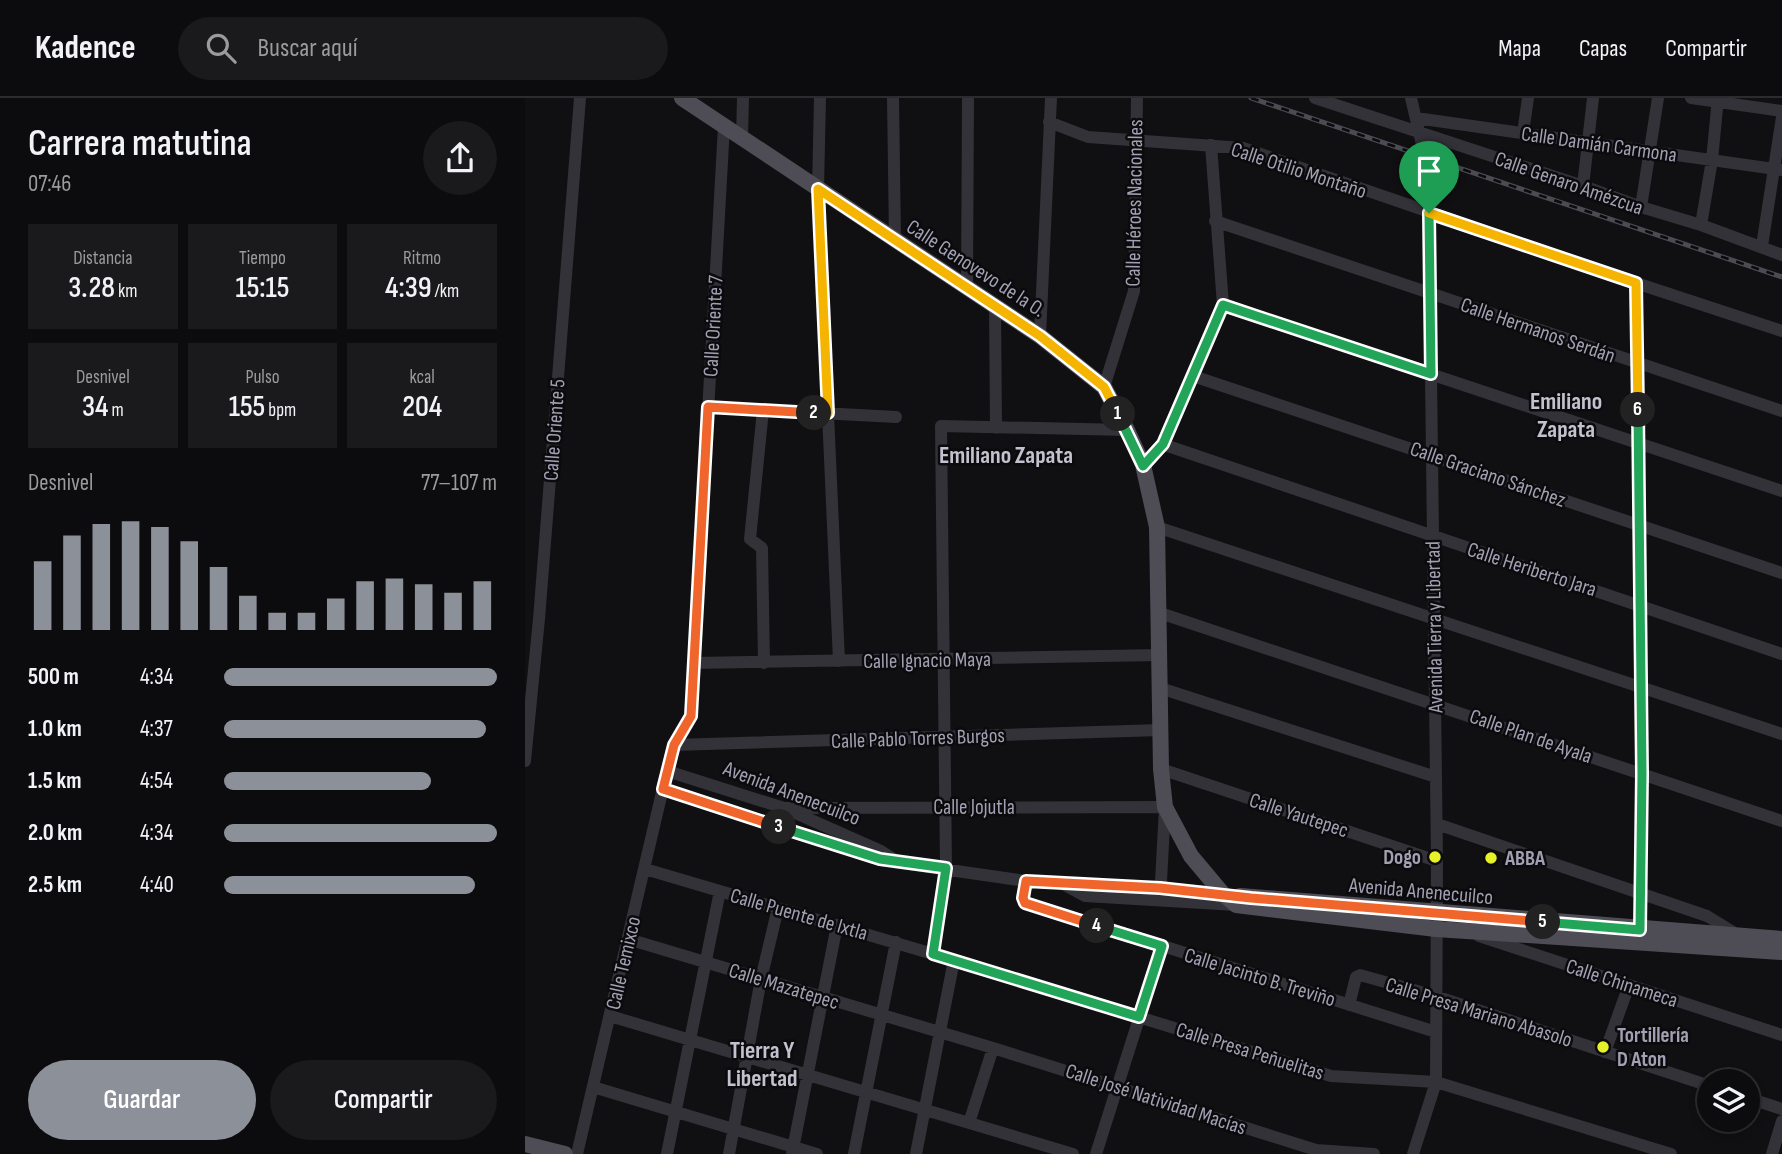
<!DOCTYPE html>
<html lang="es">
<meta charset="utf-8">
<style>
body{margin:0;font-family:"Sofia Sans Condensed",sans-serif;background:#1a191b;color:#f1f3f6;height:100vh;display:flex;flex-direction:column;font-size:26px;white-space:nowrap}
*{box-sizing:border-box;margin:0}
p{font-size:23px;color:#9a9b9d}
.icon{flex:none;width:38px;height:38px;fill:none;stroke:currentColor;stroke-width:2;stroke-linecap:round;stroke-linejoin:round}
.map{position:relative;flex:1;overflow:hidden}
.side{display:flex;flex-direction:column;background:#0c0b0d;width:525px}
.side>*{flex:none}
.fabs{position:absolute;left:1172px;top:971px;display:grid;gap:14px}
.fabs a{display:grid;place-items:center;width:63px;height:63px;border-radius:50%;background:#0c0b0d;box-shadow:0 4px 10px #0003,0 0 0 2px #2c2b2e;font-size:35px}
.pin{position:absolute;display:grid;place-items:center;width:60px;height:60px;color:#fff;margin:-72px -30px;border-radius:50% 50% 50% 0;rotate:-45deg;box-shadow:0 0 7px #0007}
.pin .icon{rotate:45deg}
.km{position:absolute;width:35px;height:35px;margin:-18px;border-radius:50%;background:#222;color:#fff;font-size:19px;line-height:35px;text-align:center}
.round{display:grid;place-items:center;flex:none;width:74px;height:74px;border-radius:37px;background:#1a191b}
.overview{display:flex;align-items:center;justify-content:space-between;height:119px;padding:0 28px}
h1{font-size:38px;font-weight:600;line-height:52px}
.figures{display:grid;grid-template-columns:repeat(3,1fr);gap:10px;height:119px;padding:7px 28px}
.figures div{display:grid;align-content:center;border-radius:0px;background:#1a191b;text-align:center}
.figures b{font-size:30px;font-weight:600}
.figures small{font-size:19px;font-weight:400}
.figures p{font-size:19px}
.chart{height:196px;padding:14px 28px}
.chart p{display:flex;justify-content:space-between}
.chart svg{width:100%;height:126px;margin-top:7px;stroke:#8c9099;stroke-width:6}
.action{display:flex;gap:14px;margin-top:auto;padding:14px 28px}
.action a{flex:1;height:80px;border-radius:42px;background:#8c9099;color:#fff;font-size:28px;font-weight:600;line-height:80px;text-align:center}
.action a+a{background:#1a191b;color:#f1f3f6}
ul{padding:0 28px;list-style:none;font-size:23px}
li{display:grid;grid-template-columns:112px 84px 1fr;align-items:center;height:52px}
li i{height:18px;border-radius:9px;background:#8c9099}
header{display:flex;align-items:center;gap:42px;box-sizing:border-box;height:98px;padding:0 35px;background:#0c0b0d;border-bottom:2px solid #2c2b2e}
header strong{font-size:33px}
nav{display:flex;gap:38px;margin-inline-start:auto;font-size:24px}
.search{width:490px;height:63px;background:#1a191b;display:flex;align-items:center;gap:18px;box-sizing:border-box;padding:0 24px;border-radius:38px;color:#9a9b9d;font-size:26px}
main{display:flex;flex:1;min-height:0}
.map>svg:first-child{display:block}
.lines{fill:none;stroke-linecap:round;stroke-linejoin:round}
.minor{stroke:#333238;stroke-width:12}
.major{stroke:#4e4c55;stroke-width:16}
.rail-casing{stroke:#4c4a53;stroke-width:5}
.rail{stroke:#0b0a0c;stroke-width:2.5;stroke-dasharray:8;stroke-linecap:butt}
.split-1-casing{stroke:#fff;stroke-width:14}
.split-2-casing{stroke:#fff;stroke-width:14}
.split-3-casing{stroke:#fff;stroke-width:14}
.split-4-casing{stroke:#fff;stroke-width:14}
.split-5-casing{stroke:#fff;stroke-width:14}
.split-6-casing{stroke:#fff;stroke-width:14}
.split-7-casing{stroke:#fff;stroke-width:14}
.split-1{stroke:#22a559;stroke-width:9}
.split-2{stroke:#f5b400;stroke-width:9}
.split-3{stroke:#f0652b;stroke-width:9}
.split-4{stroke:#22a559;stroke-width:9}
.split-5{stroke:#f0652b;stroke-width:9}
.split-6{stroke:#22a559;stroke-width:9}
.split-7{stroke:#f5b400;stroke-width:9}
.poi-dot{fill:#e6f127;stroke:#0b0a0c;stroke-width:2.5}
.labels{text-anchor:middle;stroke-width:5;stroke-linejoin:round;paint-order:stroke}
.street-label{font-size:21px;fill:#a2a0b2;stroke:#0b0a0c}
.poi-label{font-size:21px;font-weight:bold;fill:#a2a0b2;stroke:#0b0a0c;text-anchor:start}
.quarter-label{font-size:24px;font-weight:bold;fill:#c3c1ce;stroke:#0b0a0c}
</style>
<header>
<strong>Kadence</strong>
<div class="search"><svg class="icon" aria-label="search" viewBox="0 0 24 24"><circle cx="10" cy="10" r="6"/><path d="M15 15l6 6"/></svg>Buscar aquí</div>
<nav><a>Mapa</a><a>Capas</a><a>Compartir</a></nav>
</header>
<main>
<section class="side">
<div class="overview"><div><h1>Carrera matutina</h1><p>07:46</p></div><a class="round"><svg class="icon" aria-label="share" viewBox="0 0 24 24"><path d="M12 15V3M7 8l5-5 5 5M5 13v7h14v-7"/></svg></a></div>
<div class="figures">
<div><p>Distancia</p><b>3.28<small> km</small></b></div>
<div><p>Tiempo</p><b>15:15</b></div>
<div><p>Ritmo</p><b>4:39<small> /km</small></b></div>
</div>
<div class="figures">
<div><p>Desnivel</p><b>34<small> m</small></b></div>
<div><p>Pulso</p><b>155<small> bpm</small></b></div>
<div><p>kcal</p><b>204</b></div>
</div>
<div class="chart"><p><span>Desnivel</span>77–107 m</p>
<svg viewBox="0 0 160 44" preserveAspectRatio="none"><path d="M5 44V20M15 44V11M25 44V7M35 44V6M45 44V8M55 44V13M65 44V22M75 44V32M85 44V38M95 44V38M105 44V33M115 44V27M125 44V26M135 44V28M145 44V31M155 44V27"/></svg>
</div>
<ul>
<li><b>500 m</b>4:34<i style="width:100%"></i></li>
<li><b>1.0 km</b>4:37<i style="width:96%"></i></li>
<li><b>1.5 km</b>4:54<i style="width:76%"></i></li>
<li><b>2.0 km</b>4:34<i style="width:100%"></i></li>
<li><b>2.5 km</b>4:40<i style="width:92%"></i></li>
</ul>
<div class="action"><a>Guardar</a><a>Compartir</a></div>
</section>
<div class="map">
<svg width="1257" height="1056" viewBox="0 0 1257 1056">
<rect width="100%" height="100%" fill="#100f11"/>
<g class="lines">
<path class="minor" d="M295 0 293 91 314 563
M368 0 370 141
M790 0 1058 88 1116 109 1176 127 1257 157
M886 0 898 51 904 115 912 763 911 984 888 1056
M1166 0 1257 13
M891 20 1257 72
M524 24 563 39 718 50 1111 185 1257 233
M998 35 1003 0
M217 40 218 0
M1058 88 1068 0
M1116 109 1133 0
M690 123 1257 313
M1176 127 1187 62 1193 0
M1237 148 1257 19
M1111 185 1117 676 1115 832
M442 189 443 0
M470 207 471 330
M698 207 1257 393
M515 238 526 0
M668 278 1257 475
M579 289 609 193 612 0
M183 309 371 319
M238 312 225 441 237 450 239 565
M637 346 1257 556
M618 367 637 346 698 207 686 47
M632 429 1257 636
M635 515 1257 723
M169 565 635 557
M635 590 911 679
M149 647 636 632
M0 663 14 521 55 0
M636 671 912 763
M142 673 259 710 356 753 370 762
M138 691 355 762 501 783 635 790 697 795
M259 710 640 709 635 802
M912 726 1182 818 1213 837
M120 771 408 856 806 978 911 984 1146 1056
M501 783 498 800 501 805 911 934
M536 785 560 798 711 807
M954 838 1257 937
M103 841 468 950 791 1052 849 1056
M408 856 421 770 416 328 602 332
M824 907 831 879 835 877 910 898 1185 988
M85 918 548 1056
M1080 954 1104 887
M68 989 292 1056
M1223 1000 1257 1011
M444 1025 468 950
M52 1056 142 673 149 647 166 618 199 28
M142 1056 195 793
M204 1056 236 881 253 810
M267 1056 312 827
M329 1056 371 844
M391 1056 429 862
M571 1056 637 848
M1247 1056 1257 1023"/>
<path class="major" d="M157 0 515 238 579 289 602 332 618 367 632 429 636 671 640 709 666 758 697 795 711 807 911 831 1257 854
M715 798 1257 841
M0 1046 40 1056"/>
<defs>
<path id="rail" d="M726 0 1257 179"/>
</defs>
<use href="#rail" class="rail-casing"/>
<use href="#rail" class="rail"/>
</g>
<g class="lines">
<defs>
<path id="split-1" d="M593 316 618 368 638 346 698 207 906 276 904 115"/>
<path id="split-2" d="M289 315H303L293 91 515 238 579 289 593 316"/>
<path id="split-3" d="M254 729 138 691 149 647 166 618 183 309 289 315"/>
<path id="split-4" d="M254 729 355 761 421 770 408 856 614 919 637 848 572 828"/>
<path id="split-5" d="M572 828 500 805 498 800 501 783 635 790 726 800 1018 824"/>
<path id="split-6" d="M1018 824 1115 832 1117 676 1113 312"/>
<path id="split-7" d="M904 115 1111 185 1113 312"/>
</defs>
<use href="#split-1" class="split-1-casing"/>
<use href="#split-2" class="split-2-casing"/>
<use href="#split-3" class="split-3-casing"/>
<use href="#split-4" class="split-4-casing"/>
<use href="#split-5" class="split-5-casing"/>
<use href="#split-6" class="split-6-casing"/>
<use href="#split-7" class="split-7-casing"/>
<use href="#split-1" class="split-1"/>
<use href="#split-2" class="split-2"/>
<use href="#split-3" class="split-3"/>
<use href="#split-4" class="split-4"/>
<use href="#split-5" class="split-5"/>
<use href="#split-6" class="split-6"/>
<use href="#split-7" class="split-7"/>
</g>
<g class="poi-dot">
<circle cx="910" cy="759" r="7"/>
<circle cx="966" cy="760" r="7"/>
<circle cx="1078" cy="949" r="7"/>
</g>
<g class="labels">
<g class="street-label">
<text transform="translate(1074 46) rotate(8)" y="7">Calle Damián Carmona</text>
<text transform="translate(774 72) rotate(18)" y="7">Calle Otilio Montaño</text>
<text transform="translate(1044 85) rotate(19)" y="7">Calle Genaro Amézcua</text>
<text transform="translate(609 105) rotate(-89)" y="7">Calle Héroes Nacionales</text>
<text transform="translate(451 170) rotate(33)" y="7">Calle Genovevo de la O.</text>
<text transform="translate(188 228) rotate(-87)" y="7">Calle Oriente 7</text>
<text transform="translate(1013 232) rotate(19)" y="7">Calle Hermanos Serdán</text>
<text transform="translate(29 332) rotate(-86)" y="7">Calle Oriente 5</text>
<text transform="translate(963 376) rotate(19)" y="7">Calle Graciano Sánchez</text>
<text transform="translate(1007 471) rotate(18)" y="7">Calle Heriberto Jara</text>
<text transform="translate(909 529) rotate(-91)" y="7">Avenida Tierra y Libertad</text>
<text transform="translate(402 562) rotate(-1)" y="7">Calle Ignacio Maya</text>
<text transform="translate(1006 638) rotate(19)" y="7">Calle Plan de Ayala</text>
<text transform="translate(393 640) rotate(-2)" y="7">Calle Pablo Torres Burgos</text>
<text transform="translate(267 695) rotate(21)" y="7">Avenida Anenecuilco</text>
<text x="449" y="716">Calle Jojutla</text>
<text transform="translate(774 717) rotate(18)" y="7">Calle Yautepec</text>
<text transform="translate(896 793) rotate(5)" y="7">Avenida Anenecuilco</text>
<text transform="translate(274 816) rotate(16)" y="7">Calle Puente de Ixtla</text>
<text transform="translate(98 865) rotate(-77)" y="7">Calle Temixco</text>
<text transform="translate(735 879) rotate(17)" y="7">Calle Jacinto B. Treviño</text>
<text transform="translate(1097 885) rotate(18)" y="7">Calle Chinameca</text>
<text transform="translate(259 888) rotate(17)" y="7">Calle Mazatepec</text>
<text transform="translate(954 914) rotate(17)" y="7">Calle Presa Mariano Abasolo</text>
<text transform="translate(725 953) rotate(17)" y="7">Calle Presa Peñuelitas</text>
<text transform="translate(631 1001) rotate(18)" y="7">Calle José Natividad Macías</text>
</g>
<g class="poi-label">
<text x="896" y="766" text-anchor="end">Dogo</text>
<text x="980" y="767">ABBA</text>
<text x="1092" y="944">Tortillería<tspan x="1092" dy="24">D Aton</tspan></text>
</g>
<g class="quarter-label">
<text x="1041" y="311">Emiliano<tspan x="1041" dy="28">Zapata</tspan></text>
<text x="481" y="365">Emiliano Zapata</text>
<text x="237" y="960">Tierra Y<tspan x="237" dy="28">Libertad</tspan></text>
</g>
</g>
</svg>
<div class="fabs">
<a><svg class="icon" aria-label="layers" viewBox="0 0 24 24"><path d="M12 4l9 5-9 5-9-5zM3 14l9 5 9-5"/></svg></a>
</div>
<div class="pin" style="left:904px;top:115px;background:#1e9e55"><svg class="icon" aria-label="arrive" viewBox="0 0 24 24"><path d="M6 21V4h12l-3 4 3 4H6"/></svg></div>
<b class="km" style="left:593px;top:316px">1</b>
<b class="km" style="left:289px;top:315px">2</b>
<b class="km" style="left:254px;top:729px">3</b>
<b class="km" style="left:572px;top:828px">4</b>
<b class="km" style="left:1018px;top:824px">5</b>
<b class="km" style="left:1113px;top:312px">6</b>
</div>
</main>
